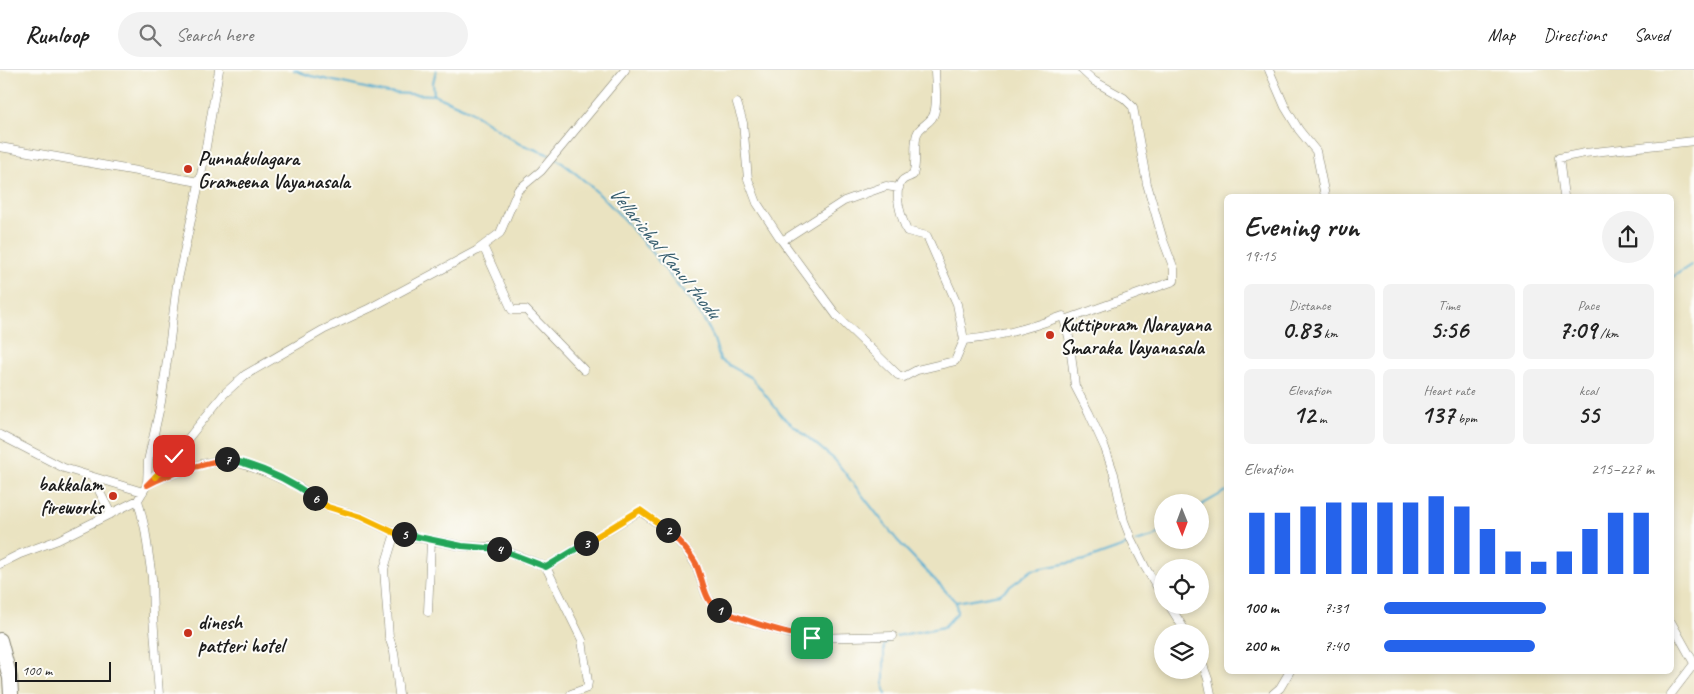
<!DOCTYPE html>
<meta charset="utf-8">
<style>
body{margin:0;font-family:Caveat,sans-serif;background:#f2f2f2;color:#222;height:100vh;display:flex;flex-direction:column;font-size:19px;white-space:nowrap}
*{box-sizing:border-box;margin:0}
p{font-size:16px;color:#767676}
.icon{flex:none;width:28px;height:28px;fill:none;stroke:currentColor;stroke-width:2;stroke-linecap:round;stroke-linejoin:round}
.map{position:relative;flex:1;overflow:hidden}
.side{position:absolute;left:1224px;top:124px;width:450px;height:480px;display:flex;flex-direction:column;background:#fff;border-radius:8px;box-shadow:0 2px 8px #0003}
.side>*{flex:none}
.needle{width:32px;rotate:179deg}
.fabs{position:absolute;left:1154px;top:424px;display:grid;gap:10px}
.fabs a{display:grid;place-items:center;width:55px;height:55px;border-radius:50%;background:#fff;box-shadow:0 2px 8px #0003;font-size:25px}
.scale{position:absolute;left:15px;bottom:12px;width:96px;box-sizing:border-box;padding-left:5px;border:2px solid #1c1c1c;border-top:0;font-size:14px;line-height:18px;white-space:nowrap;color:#1c1c1c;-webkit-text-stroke:4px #fdfcf7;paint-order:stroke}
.pin{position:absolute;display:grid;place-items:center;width:42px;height:42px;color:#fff;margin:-21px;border-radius:10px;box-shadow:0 2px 8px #0006}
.km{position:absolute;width:25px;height:25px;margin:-12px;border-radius:50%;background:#222;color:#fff;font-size:14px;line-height:25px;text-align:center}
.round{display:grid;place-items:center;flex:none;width:52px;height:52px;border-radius:26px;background:#f2f2f2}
.summary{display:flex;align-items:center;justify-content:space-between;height:85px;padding:0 20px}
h1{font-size:28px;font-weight:700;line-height:38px}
.figures{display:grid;grid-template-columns:repeat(3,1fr);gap:8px;height:85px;padding:5px 20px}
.figures div{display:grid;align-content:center;border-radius:8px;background:#f2f2f2;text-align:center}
.figures b{font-size:25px;font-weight:700}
.figures small{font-size:14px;font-weight:400}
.figures p{font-size:14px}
.chart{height:140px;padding:10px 20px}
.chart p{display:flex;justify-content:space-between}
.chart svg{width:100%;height:90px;margin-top:5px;stroke:#2563eb;stroke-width:6}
ul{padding:0 20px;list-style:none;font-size:16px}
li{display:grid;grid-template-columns:80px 60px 1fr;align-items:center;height:38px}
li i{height:12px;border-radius:6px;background:#2563eb}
header{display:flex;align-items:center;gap:30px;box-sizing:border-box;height:70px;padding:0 25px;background:#fff;border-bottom:1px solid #e0e0e0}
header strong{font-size:24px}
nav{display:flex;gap:28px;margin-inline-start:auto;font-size:18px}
.search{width:350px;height:45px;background:#f2f2f2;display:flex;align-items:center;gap:12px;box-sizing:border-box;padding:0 18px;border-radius:28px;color:#767676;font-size:19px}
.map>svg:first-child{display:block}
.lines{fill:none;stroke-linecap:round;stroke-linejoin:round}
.stream{stroke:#55add2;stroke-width:2}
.street-casing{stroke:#83806e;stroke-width:9}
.highway-casing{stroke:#83806e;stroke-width:16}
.street{stroke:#fff;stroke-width:8}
.highway{stroke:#fff;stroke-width:14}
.split-1-casing{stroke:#fff;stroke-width:10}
.split-2-casing{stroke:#fff;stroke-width:10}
.split-3-casing{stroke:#fff;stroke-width:10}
.split-4-casing{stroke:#fff;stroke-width:10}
.split-5-casing{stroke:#fff;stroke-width:10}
.split-6-casing{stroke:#fff;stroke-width:10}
.split-7-casing{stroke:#fff;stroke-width:10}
.split-8-casing{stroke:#fff;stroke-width:10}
.split-9-casing{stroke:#fff;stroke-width:10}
.split-1{stroke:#f0652b;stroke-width:6}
.split-2{stroke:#f0652b;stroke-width:6}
.split-3{stroke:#f5b400;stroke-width:6}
.split-4{stroke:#22a559;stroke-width:6}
.split-5{stroke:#22a559;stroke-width:6}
.split-6{stroke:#f5b400;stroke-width:6}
.split-7{stroke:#22a559;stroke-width:6}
.split-8{stroke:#f0652b;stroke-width:6}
.split-9{stroke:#f5b400;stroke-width:6}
.poi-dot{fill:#c8321e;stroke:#fdfcf7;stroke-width:2}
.labels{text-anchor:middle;stroke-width:4;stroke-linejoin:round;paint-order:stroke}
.poi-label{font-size:20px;font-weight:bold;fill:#1c1c1c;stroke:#fdfcf7;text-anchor:start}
.water-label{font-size:21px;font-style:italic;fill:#365d6e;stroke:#fdfcf7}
</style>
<header>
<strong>Runloop</strong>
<div class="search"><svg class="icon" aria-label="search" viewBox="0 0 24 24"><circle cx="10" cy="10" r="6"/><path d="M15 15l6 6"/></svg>Search here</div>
<nav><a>Map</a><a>Directions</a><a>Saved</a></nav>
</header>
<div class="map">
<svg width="1694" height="624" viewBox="0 0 1694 624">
<rect width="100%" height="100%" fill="#fdfcf7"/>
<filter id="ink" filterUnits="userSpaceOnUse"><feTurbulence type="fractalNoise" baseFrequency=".02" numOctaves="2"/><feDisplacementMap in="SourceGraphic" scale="10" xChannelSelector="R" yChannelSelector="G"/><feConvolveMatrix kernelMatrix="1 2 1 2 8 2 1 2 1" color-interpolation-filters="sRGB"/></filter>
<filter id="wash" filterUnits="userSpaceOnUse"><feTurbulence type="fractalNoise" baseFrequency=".0096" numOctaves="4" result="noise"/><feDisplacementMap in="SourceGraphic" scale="20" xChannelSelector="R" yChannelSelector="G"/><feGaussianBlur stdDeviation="1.12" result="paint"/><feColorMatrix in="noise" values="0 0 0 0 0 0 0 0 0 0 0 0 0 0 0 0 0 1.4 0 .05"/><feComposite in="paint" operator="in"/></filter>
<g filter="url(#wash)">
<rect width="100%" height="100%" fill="#eae3c1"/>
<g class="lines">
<path class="stream" d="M294 0 311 6 388 23 434 25 469 40 518 73 550 85
M434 25 433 13 436 0
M554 87C602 120 639 165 674 211 687 227 701 242 710 261 715 269 717 280 720 290L752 308 782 346 835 390 897 470 956 532 957 543 944 557 896 566
M1671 208 1691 195
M1200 437 1205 433 1226 421
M1135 472 1153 467 1162 461
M956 532 1000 524 1032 500 1085 490 1130 474
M886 624 884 616V575L890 569"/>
</g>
</g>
<g filter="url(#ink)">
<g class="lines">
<defs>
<path id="street" d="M935 0C935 12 939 38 932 48 926 56 917 57 916 69 914 82 917 93 913 105 910 107 904 108 902 111 892 121 902 149 907 161L927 166 957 234 964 270C999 267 1030 258 1063 246L1069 267 1075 316 1089 343 1105 378 1114 404 1124 451 1131 469 1145 497 1162 525
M1269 0 1285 37 1299 60 1316 81 1325 126
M737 33 743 53 748 109 757 133 782 171 837 246 898 305 904 307 917 300 955 291 964 270
M0 77 199 112
M1564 126 1559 88 1585 83 1694 71
M782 171 844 131 886 116 899 118
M483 176 512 240H526L584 300
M1065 250 1174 211V199L1163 170 1147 114 1133 37 1124 28 1094 11 1082 0
M0 365 64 398 143 422
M92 407 111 444
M147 415 174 386 224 324 245 305 323 260 370 238 476 181 500 163 518 120 541 101 625 0
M147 415 148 391 161 332 170 270 177 214 202 100 219 0
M395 463 431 470 428 542
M431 470 462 476 496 477 546 497 582 570 588 612 587 618 571 624
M0 494 20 484 58 470 138 430
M546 497 640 441 669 461 687 481 696 495 707 527 716 538 747 551 791 564 812 568 893 566
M1169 535 1186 562
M1671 552 1694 593
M1200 587 1208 609 1211 624
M159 624 153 547 152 508 145 459 138 430 147 415 158 409 202 394 228 389 265 402 299 417 328 437 361 447 395 463 384 499 389 567 394 582 399 624
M1273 624 1280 618 1290 601
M1671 624 1694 594"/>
<path id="highway" d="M0 570 10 608 11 624"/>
</defs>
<use href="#street" class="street-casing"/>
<use href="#highway" class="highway-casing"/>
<use href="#street" class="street"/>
<use href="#highway" class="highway"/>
</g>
</g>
<g class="lines" filter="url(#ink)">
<defs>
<path id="split-1" d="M719 540C749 552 780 562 812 568"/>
<path id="split-2" d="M668 460C678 470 689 481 696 494 703 509 704 532 719 540"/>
<path id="split-3" d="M586 473 640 440 668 460"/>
<path id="split-4" d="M499 479 546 497 586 473"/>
<path id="split-5" d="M404 464 462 476 499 479"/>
<path id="split-6" d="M315 428 328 437 361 447 395 463 404 464"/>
<path id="split-7" d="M227 389C257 395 289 410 315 428"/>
<path id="split-8" d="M155 407 147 415C171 402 200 395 227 389"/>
<path id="split-9" d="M155 407 174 386"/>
</defs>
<use href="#split-1" class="split-1-casing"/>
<use href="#split-2" class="split-2-casing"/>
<use href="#split-3" class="split-3-casing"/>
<use href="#split-4" class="split-4-casing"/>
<use href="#split-5" class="split-5-casing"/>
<use href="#split-6" class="split-6-casing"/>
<use href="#split-7" class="split-7-casing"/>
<use href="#split-8" class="split-8-casing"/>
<use href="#split-9" class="split-9-casing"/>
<use href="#split-1" class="split-1"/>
<use href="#split-2" class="split-2"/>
<use href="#split-3" class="split-3"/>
<use href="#split-4" class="split-4"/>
<use href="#split-5" class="split-5"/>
<use href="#split-6" class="split-6"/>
<use href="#split-7" class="split-7"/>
<use href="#split-8" class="split-8"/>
<use href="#split-9" class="split-9"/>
</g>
<g class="poi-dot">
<circle cx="188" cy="99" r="5"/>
<circle cx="1050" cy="265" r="5"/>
<circle cx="113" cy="426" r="5"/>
<circle cx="188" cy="563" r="5"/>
</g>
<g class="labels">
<g class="poi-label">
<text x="198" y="95">Punnakulagara<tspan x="198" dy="23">Grameena Vayanasala</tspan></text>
<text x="1060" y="261">Kuttipuram Narayana<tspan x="1060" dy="23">Smaraka Vayanasala</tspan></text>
<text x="103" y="421" text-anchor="end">bakkalam<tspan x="103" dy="23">fireworks</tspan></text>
<text x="198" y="559">dinesh<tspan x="198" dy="23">patteri hotel</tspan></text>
</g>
<g class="water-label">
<text transform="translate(665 182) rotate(51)" y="7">Vellarichal Kanul thodu</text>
</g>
</g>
</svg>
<div class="fabs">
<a><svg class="needle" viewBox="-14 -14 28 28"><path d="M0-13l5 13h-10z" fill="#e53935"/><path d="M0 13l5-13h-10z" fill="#767676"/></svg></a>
<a><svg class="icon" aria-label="locate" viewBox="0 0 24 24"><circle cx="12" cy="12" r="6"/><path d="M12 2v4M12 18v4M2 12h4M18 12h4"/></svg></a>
<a><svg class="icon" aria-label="layers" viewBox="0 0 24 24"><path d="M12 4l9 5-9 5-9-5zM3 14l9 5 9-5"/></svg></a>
</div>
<div class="scale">100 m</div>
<div class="pin" style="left:812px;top:568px;background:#1e9e55"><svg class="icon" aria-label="arrive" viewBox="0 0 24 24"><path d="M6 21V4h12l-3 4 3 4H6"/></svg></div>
<div class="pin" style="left:174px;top:386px;background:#d93025"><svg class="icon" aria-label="check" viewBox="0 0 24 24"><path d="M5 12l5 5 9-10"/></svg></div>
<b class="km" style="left:719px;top:540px">1</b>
<b class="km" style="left:668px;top:460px">2</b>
<b class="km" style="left:586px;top:473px">3</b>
<b class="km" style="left:499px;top:479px">4</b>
<b class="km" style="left:404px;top:464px">5</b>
<b class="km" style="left:315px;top:428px">6</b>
<b class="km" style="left:227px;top:389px">7</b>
<section class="side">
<div class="summary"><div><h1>Evening run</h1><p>19:15</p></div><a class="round"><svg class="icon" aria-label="share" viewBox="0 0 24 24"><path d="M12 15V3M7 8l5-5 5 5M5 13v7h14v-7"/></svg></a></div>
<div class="figures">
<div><p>Distance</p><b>0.83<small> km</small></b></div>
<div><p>Time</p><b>5:56</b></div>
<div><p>Pace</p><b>7:09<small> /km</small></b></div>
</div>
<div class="figures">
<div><p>Elevation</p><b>12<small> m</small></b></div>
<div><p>Heart rate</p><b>137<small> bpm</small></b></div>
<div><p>kcal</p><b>55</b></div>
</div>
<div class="chart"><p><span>Elevation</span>215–227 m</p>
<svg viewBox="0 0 160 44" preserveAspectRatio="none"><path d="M5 44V14M15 44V14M25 44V11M35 44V9M45 44V9M55 44V9M65 44V9M75 44V6M85 44V11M95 44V22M105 44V33M115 44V38M125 44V33M135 44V22M145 44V14M155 44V14"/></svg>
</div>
<ul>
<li><b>100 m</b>7:31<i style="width:60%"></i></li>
<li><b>200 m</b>7:40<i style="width:56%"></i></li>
</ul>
</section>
</div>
